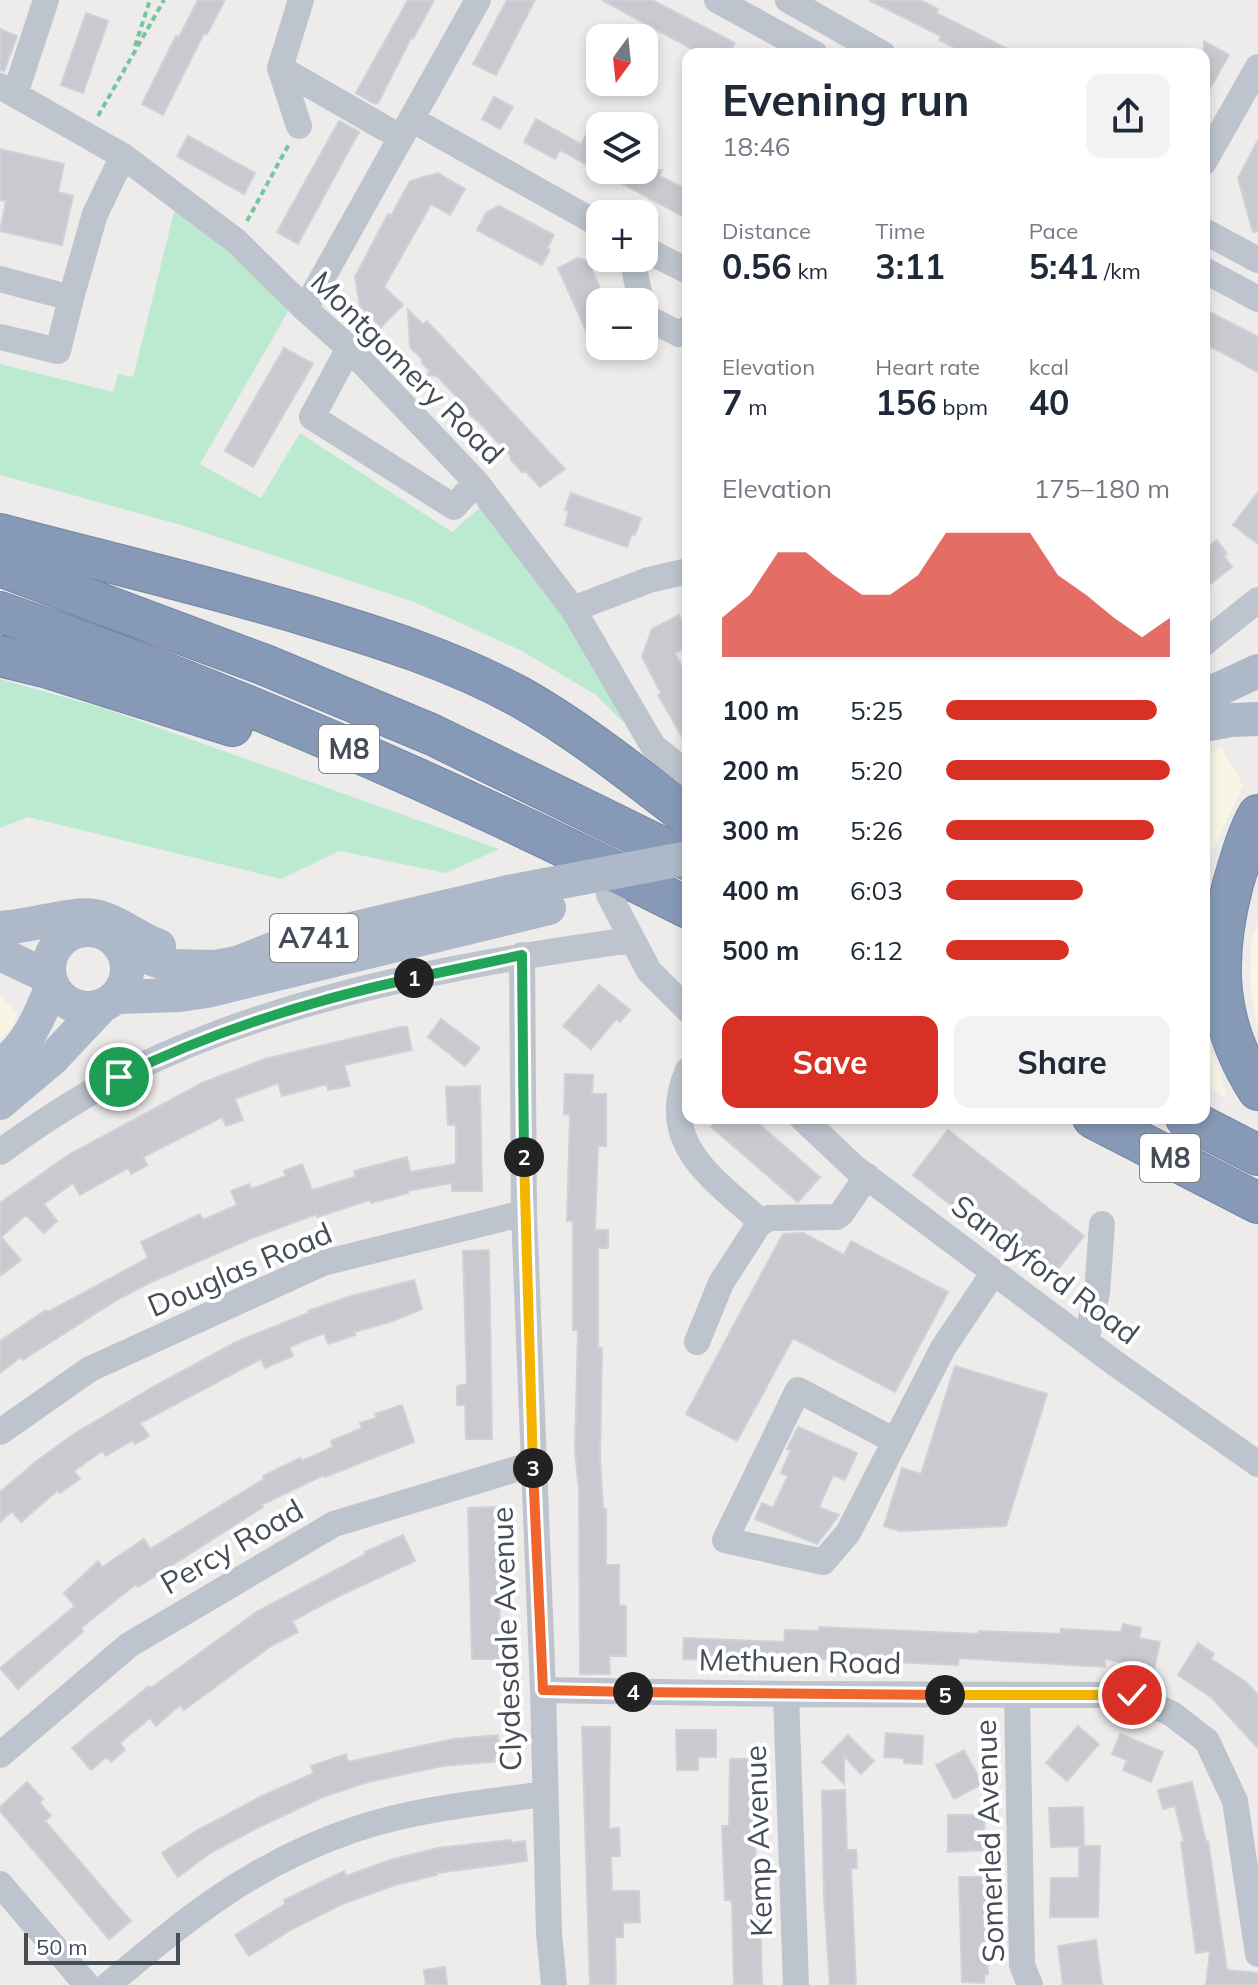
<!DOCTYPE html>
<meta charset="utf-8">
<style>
body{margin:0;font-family:Mulish,sans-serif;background:#f2f2f3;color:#1f2937;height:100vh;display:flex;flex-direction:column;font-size:30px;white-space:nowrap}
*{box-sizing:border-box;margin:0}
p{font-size:26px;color:#747a83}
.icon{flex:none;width:44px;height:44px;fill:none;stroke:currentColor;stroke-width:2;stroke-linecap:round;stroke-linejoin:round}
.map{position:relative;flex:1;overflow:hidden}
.drawer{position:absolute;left:682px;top:48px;width:528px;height:1076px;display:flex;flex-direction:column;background:#fff;border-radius:16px;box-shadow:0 4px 12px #0003}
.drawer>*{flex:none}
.needle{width:52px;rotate:195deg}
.controls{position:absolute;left:586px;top:24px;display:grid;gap:16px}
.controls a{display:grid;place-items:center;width:72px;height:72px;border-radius:16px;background:#fff;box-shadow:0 4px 12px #0003;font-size:40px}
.scale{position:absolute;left:24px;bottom:20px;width:156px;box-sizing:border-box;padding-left:8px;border:4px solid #454d57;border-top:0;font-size:22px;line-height:28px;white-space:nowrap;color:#454d57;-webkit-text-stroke:6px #fff;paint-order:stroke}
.pin{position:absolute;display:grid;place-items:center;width:68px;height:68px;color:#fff;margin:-34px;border:4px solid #fff;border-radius:50%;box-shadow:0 2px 8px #0007}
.km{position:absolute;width:40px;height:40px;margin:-20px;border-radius:50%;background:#222;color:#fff;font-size:22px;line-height:40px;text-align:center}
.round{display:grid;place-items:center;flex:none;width:84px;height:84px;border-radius:16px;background:#f2f2f3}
.summary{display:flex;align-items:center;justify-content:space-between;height:136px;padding:0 40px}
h1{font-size:44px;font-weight:700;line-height:60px}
.figures{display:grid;grid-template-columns:repeat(3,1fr);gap:12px;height:136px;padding:8px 40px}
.figures div{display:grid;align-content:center}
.figures b{font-size:34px;font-weight:700}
.figures small{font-size:22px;font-weight:400}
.figures p{font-size:22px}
.chart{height:224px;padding:16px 40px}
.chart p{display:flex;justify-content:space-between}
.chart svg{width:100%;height:144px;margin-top:8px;fill:#d93025;opacity:.7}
.primary-button{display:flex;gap:16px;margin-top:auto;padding:16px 40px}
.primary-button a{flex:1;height:92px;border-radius:16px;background:#d93025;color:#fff;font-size:32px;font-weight:700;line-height:92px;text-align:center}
.primary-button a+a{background:#f2f2f3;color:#1f2937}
ul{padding:0 40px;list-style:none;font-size:26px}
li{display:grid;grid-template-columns:128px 96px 1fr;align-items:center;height:60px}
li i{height:20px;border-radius:10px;background:#d93025}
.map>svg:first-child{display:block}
.commercial{fill:#f9f5e4}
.green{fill:#bcead1}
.building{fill:#c8cad0;stroke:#d0d1d7;stroke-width:2}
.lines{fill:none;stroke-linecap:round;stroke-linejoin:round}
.highway-casing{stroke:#7285a3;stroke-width:42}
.path{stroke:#77c4a5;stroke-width:4;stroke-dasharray:6 4;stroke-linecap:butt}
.minor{stroke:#bdc4cd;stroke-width:26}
.major{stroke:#adb8c9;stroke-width:34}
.highway{stroke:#869ab7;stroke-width:40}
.major-bridge{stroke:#adb8c9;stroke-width:34}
.split-1-casing{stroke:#fff;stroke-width:16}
.split-2-casing{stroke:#fff;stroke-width:16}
.split-3-casing{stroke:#fff;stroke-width:16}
.split-4-casing{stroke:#fff;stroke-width:16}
.split-5-casing{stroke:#fff;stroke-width:16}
.split-6-casing{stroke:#fff;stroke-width:16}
.split-1{stroke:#22a559;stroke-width:10}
.split-2{stroke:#22a559;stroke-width:10}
.split-3{stroke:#f5b400;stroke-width:10}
.split-4{stroke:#f0652b;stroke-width:10}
.split-5{stroke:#f0652b;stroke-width:10}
.split-6{stroke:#f5b400;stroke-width:10}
.labels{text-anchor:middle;stroke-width:8;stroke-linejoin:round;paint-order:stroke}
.shield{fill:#fff;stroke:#7d8289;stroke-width:2}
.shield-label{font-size:28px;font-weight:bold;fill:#454d57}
.street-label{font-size:30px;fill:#454d57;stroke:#fff}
</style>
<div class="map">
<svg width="1258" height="1985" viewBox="0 0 1258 1985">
<rect width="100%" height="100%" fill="#eeebeb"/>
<path class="commercial" d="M1221 747 1243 785 1204 869V756Z
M1258 925V1032L1250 985 1251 940Z
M0 996 17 1013 14 1027 0 1038Z
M1204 1026 1228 1099 1204 1085Z"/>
<path class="green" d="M175 208 235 258 290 308 200 464 261 498 300 433 452 532 483 505C536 572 594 642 624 723L596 695 522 651 414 602 181 525 0 475V364L113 392 118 374 133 377Z
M0 679 106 709 499 849 446 873 339 851 281 879 28 817 0 828Z"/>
<path class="building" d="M198 0H225L207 34 204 33 163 115 142 104 176 36 179 37Z
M408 0H434L413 39 411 38 378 103 375 104 356 93Z
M507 0H535L496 75 473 64Z
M602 0H652L735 43 729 54H701Z
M869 0H920L938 9 936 13 1018 54H967L939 40 941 36Z
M86 13 108 21 83 93 61 85Z
M0 29 17 36 4 71 0 70Z
M1204 41 1229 55 1204 99Z
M494 97 513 107 500 129 482 119Z
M536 119 581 144 586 135 600 143V170H662L659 176 688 190V219L560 150 555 159 524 142Z
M339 121 359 132 298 244 277 232Z
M188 136 255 173 244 194 177 156Z
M1258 140V231L1253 232 1238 178Z
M0 149 64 164 58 192 73 196 62 245 0 231 6 201 0 200Z
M438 173 465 189 450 215 431 204 384 287 403 305 381 327 360 306 355 277 388 214 391 216 410 181Z
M499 206 554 235 547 248 550 250 542 265 477 230 486 213Z
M578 258 588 261 606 302H600V327L587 333 558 268Z
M1204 309 1258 337V372L1204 343Z
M408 310 423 324 427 321 565 469 540 487 526 472H522L511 460 510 455 481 424 466 411V407L437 376 428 375 429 370 422 363V359L410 347Z
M284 348 313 364 253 467 225 451Z
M1258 492V544L1233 525Z
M571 493 641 518 635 535 632 534 627 547 565 525 569 511 565 510Z
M1217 540 1227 554 1224 556 1232 567 1204 589V550Z
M679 615 688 633V646L675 653 688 680V747L658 695 661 693 642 657 652 629Z
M599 985 630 1010 620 1022 616 1019 591 1049 563 1026Z
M441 1019 480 1048 465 1066 428 1037Z
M400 1027H407L412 1050 344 1065 350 1086 328 1090 327 1084 282 1096 278 1083 235 1099 243 1120 226 1126 222 1117 143 1157 147 1165 131 1174 128 1168 80 1195 73 1183 44 1204 57 1221 44 1233 26 1215 1 1237 21 1260 0 1276V1203L70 1154 202 1083 265 1059Z
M565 1074 593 1075 592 1094H606V1146H598L595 1230H608V1248H598V1348H602L600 1459 603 1509H606V1565H619V1605L626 1606V1656H609L610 1674H580L579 1491 575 1450 578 1330H573V1221H567L570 1115 564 1114Z
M480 1086 482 1191H452V1183L407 1191 408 1193 371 1203 370 1200 317 1217V1214L252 1238 149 1283 115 1301 23 1360 21 1357 0 1373V1341L46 1310 48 1312 148 1258 141 1242 200 1214 203 1220 237 1205 231 1191 249 1184 251 1189 286 1176 284 1171 302 1164 312 1190 355 1177 354 1171 407 1157 410 1172 456 1164V1125H448L446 1087Z
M719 1118H752L820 1177 798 1202 711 1127Z
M948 1130 1084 1236 1048 1282 913 1175Z
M803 1233 844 1255 851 1241 948 1292 895 1392 793 1338 737 1441 686 1414 783 1234Z
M489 1250 492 1439H466L465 1405H457V1386L467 1384 463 1251Z
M414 1280 422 1309 393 1321 354 1332 355 1335 328 1344 324 1333 289 1347 293 1356 265 1368 261 1359 140 1423 149 1436 135 1444 133 1440 106 1456 102 1451 74 1471 80 1479 60 1493 58 1490 21 1522 12 1511 0 1522V1492L38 1460 74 1434 151 1388 236 1342 308 1313V1311L348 1297Z
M955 1366 1047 1394 1006 1526 900 1531 884 1526 902 1468 921 1474Z
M402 1405 414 1442 325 1477 324 1475 261 1505 263 1507 138 1587 136 1584 81 1628 83 1631 18 1689 0 1668 75 1606 64 1593 98 1561 102 1567 144 1539 150 1549 264 1479 263 1476 300 1458 302 1461 333 1447 331 1441 362 1428 360 1423 377 1418 375 1414Z
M798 1427 857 1453 845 1480 833 1475 819 1507 839 1515 817 1544 755 1519 762 1503 773 1508 788 1476 781 1473 791 1450 787 1449Z
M496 1507 501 1659H472L468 1508Z
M403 1535 415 1561 339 1596 292 1621 298 1632 271 1646 184 1710 180 1705 156 1726 150 1718 120 1743 125 1750 111 1762 106 1757 91 1770 72 1748 149 1686 151 1688 258 1611 366 1554 365 1552Z
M1123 1624 1141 1628 1139 1638 1160 1642 1154 1669 1105 1659V1667L959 1658 958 1665 799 1658V1663L683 1659 684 1638 784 1642 785 1630 819 1631V1627L979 1634V1631L1061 1634V1629L1121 1632Z
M1198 1643 1214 1654 1211 1659 1246 1682 1258 1695V1748L1211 1697 1178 1675Z
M1078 1726 1099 1744 1067 1781 1046 1763Z
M582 1727H610L609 1829 619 1828 620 1856H611L612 1891H639L640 1922 623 1923V1937H615L616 1985H590Z
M676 1730H716V1757H698V1770H677Z
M886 1733 923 1736 922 1764 904 1763V1758L884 1757Z
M1120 1734 1163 1752 1151 1782 1123 1770 1127 1760 1112 1754Z
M498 1735 500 1761 442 1766 368 1782 323 1797 259 1827 210 1853 178 1877 162 1853 196 1831 260 1797 314 1773 311 1766 346 1754 348 1762 453 1739Z
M848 1735 874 1761 861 1774 844 1756V1784L822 1762Z
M964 1750 982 1784 954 1799 936 1765Z
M730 1759H750V1772H753L752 1837 755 1836 757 1901H760L762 1985H734L732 1900H725L722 1826H729Z
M27 1782 43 1799 39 1802 51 1816 45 1821 131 1921 109 1939 0 1811V1807Z
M1192 1782 1206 1842 1208 1841 1227 1970 1258 1973V1985H1206L1210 1951 1196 1953 1181 1842H1184L1175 1806 1163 1809 1158 1790Z
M845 1790 847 1850H856L857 1868H851L856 1985H830L824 1898 822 1791Z
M1083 1807 1084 1846 1051 1847 1049 1808Z
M948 1815H984L985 1850 948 1852Z
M511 1840 512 1843 525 1841 527 1861 437 1873V1875L395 1885 342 1904 294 1928 249 1956 235 1935 285 1904 284 1900 344 1871 346 1876 390 1860 438 1848Z
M1079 1846H1100L1098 1917H1050L1051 1878H1079Z
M959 1877H986L988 1974H985L984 1983 962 1982Z
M1096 1940 1102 1985H1063L1058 1946Z
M445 1967 447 1985H426L424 1970Z"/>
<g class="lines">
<defs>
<path id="highway" d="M0 534C102 561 204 585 305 615 378 637 452 660 520 697 580 731 633 774 688 816
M0 566 265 665 433 735 688 860
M0 612C236 694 465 795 688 908
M0 656 48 668 232 726
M1258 815C1246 837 1240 861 1233 884 1213 960 1215 1023 1258 1090
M1093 1118 1258 1203
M1186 1118 1258 1155"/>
</defs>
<use href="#highway" class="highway-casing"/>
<path class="path" d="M135 46 150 0
M98 116 164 0
M247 221 289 144"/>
<path class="minor" d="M717 0 815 54
M788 0 883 54
M280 68 400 137
M0 86 123 156 236 241 305 309 349 348 476 482 573 609 653 746 688 774
M15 94 46 0
M411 119 600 225
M299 126 280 68 301 0
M1204 162 1258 67
M1204 231 1258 260
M644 249 688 271
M632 258 641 302
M1204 270 1258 299
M0 279 71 298 95 214 123 156
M305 309 478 0
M644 316 679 334 688 328
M0 337 58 351 71 298
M349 348 312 417 454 507 476 482
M573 609 649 580 688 571
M1204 643 1258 600
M609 895 649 971 688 1010
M522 955 524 1213 543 1690 549 1933 554 1985
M688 1070C656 1144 713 1178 761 1222
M802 1118 855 1168 1116 1364 1258 1464
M0 1152C52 1114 108 1079 167 1054 310 991 477 961 632 940
M1086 1341 1097 1293 1102 1224
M697 1342 721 1283 759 1224 769 1218 836 1217 841 1214 867 1176
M0 1432 90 1369 323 1263 524 1213
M895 1441 798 1390 725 1540 823 1562 848 1533 943 1348 994 1272
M543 1690 786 1694 1132 1695 1172 1714 1207 1741 1235 1801 1258 1954
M786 1694 796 1985
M1017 1695 1022 1965 1030 1985
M0 1755 129 1645 334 1524 533 1464
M0 1884 87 1985
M108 1985C187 1918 253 1864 353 1830 413 1809 480 1803 544 1794"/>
<path class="major" d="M1204 696 1258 671
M1204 725 1231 720 1258 719
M0 928C28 927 72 912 95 916 118 921 137 938 159 946
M49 969a39 39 0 1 1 78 0a39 39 0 1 1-78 0Z
M123 949 172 966 214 967 237 963 283 945 508 892
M0 954 49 977
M115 997 180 995 207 991 549 908
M0 1066C28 1046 39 1017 52 986
M0 1103 52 1059 102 1006"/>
<use href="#highway" class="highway"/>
<path class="major-bridge" d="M508 892 688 858"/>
</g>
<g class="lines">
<defs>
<path id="split-1" d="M119 1077C213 1031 312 1000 414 978"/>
<path id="split-2" d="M414 978 522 955 524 1157"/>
<path id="split-3" d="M524 1157 533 1468"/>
<path id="split-4" d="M533 1468 543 1690 633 1692"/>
<path id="split-5" d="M633 1692 945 1695"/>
<path id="split-6" d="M945 1695H1132"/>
</defs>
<use href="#split-1" class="split-1-casing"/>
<use href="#split-2" class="split-2-casing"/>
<use href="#split-3" class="split-3-casing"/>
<use href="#split-4" class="split-4-casing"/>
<use href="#split-5" class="split-5-casing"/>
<use href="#split-6" class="split-6-casing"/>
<use href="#split-1" class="split-1"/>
<use href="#split-2" class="split-2"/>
<use href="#split-3" class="split-3"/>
<use href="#split-4" class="split-4"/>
<use href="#split-5" class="split-5"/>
<use href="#split-6" class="split-6"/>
</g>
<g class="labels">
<g class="shield">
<rect x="319" y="725" width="60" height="48" rx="6"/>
<rect x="270" y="914" width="88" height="48" rx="6"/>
<rect x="1140" y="1134" width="60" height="48" rx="6"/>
</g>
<g class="shield-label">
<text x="349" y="759">M8</text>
<text x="314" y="948">A741</text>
<text x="1170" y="1168">M8</text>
</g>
<g class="street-label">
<text transform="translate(407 368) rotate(45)" y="10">Montgomery Road</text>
<text transform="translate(240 1270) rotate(-23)" y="10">Douglas Road</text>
<text transform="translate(1045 1270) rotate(37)" y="10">Sandyford Road</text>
<text transform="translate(232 1547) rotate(-30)" y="10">Percy Road</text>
<text transform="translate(507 1639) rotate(-92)" y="10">Clydesdale Avenue</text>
<text transform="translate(800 1662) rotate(1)" y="10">Methuen Road</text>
<text transform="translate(759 1841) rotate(-92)" y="10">Kemp Avenue</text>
<text transform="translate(990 1841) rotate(-92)" y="10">Somerled Avenue</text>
</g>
</g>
</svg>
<div class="controls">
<a><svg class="needle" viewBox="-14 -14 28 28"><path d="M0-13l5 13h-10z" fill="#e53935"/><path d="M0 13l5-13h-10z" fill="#747a83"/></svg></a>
<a><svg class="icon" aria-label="layers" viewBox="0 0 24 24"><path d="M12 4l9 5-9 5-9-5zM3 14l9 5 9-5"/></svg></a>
<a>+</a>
<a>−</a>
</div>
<div class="scale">50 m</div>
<div class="pin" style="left:119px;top:1077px;background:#1e9e55"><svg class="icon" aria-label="arrive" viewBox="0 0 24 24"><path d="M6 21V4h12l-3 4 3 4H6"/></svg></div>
<div class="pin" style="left:1132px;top:1695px;background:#d93025"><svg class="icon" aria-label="check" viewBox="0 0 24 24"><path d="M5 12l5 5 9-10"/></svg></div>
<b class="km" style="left:414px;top:978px">1</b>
<b class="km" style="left:524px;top:1157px">2</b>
<b class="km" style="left:533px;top:1468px">3</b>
<b class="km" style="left:633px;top:1692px">4</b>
<b class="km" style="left:945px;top:1695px">5</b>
<section class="drawer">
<div class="summary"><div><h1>Evening run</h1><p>18:46</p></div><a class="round"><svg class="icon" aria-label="share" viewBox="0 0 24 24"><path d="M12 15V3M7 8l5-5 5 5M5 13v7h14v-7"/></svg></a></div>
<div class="figures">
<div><p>Distance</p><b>0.56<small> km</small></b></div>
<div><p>Time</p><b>3:11</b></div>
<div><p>Pace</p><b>5:41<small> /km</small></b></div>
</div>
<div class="figures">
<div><p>Elevation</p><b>7<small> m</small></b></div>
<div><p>Heart rate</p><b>156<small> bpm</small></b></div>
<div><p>kcal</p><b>40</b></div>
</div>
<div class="chart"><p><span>Elevation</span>175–180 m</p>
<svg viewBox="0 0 160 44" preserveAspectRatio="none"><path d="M0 44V32L10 25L20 12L30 12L40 19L50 25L60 25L70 19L80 6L90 6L100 6L110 6L120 19L130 25L140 32L150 38L160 32V44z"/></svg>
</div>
<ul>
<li><b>100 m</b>5:25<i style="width:94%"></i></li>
<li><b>200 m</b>5:20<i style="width:100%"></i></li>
<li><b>300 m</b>5:26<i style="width:93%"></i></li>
<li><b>400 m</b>6:03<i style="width:61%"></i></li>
<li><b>500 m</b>6:12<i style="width:55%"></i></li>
</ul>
<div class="primary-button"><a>Save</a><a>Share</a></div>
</section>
</div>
